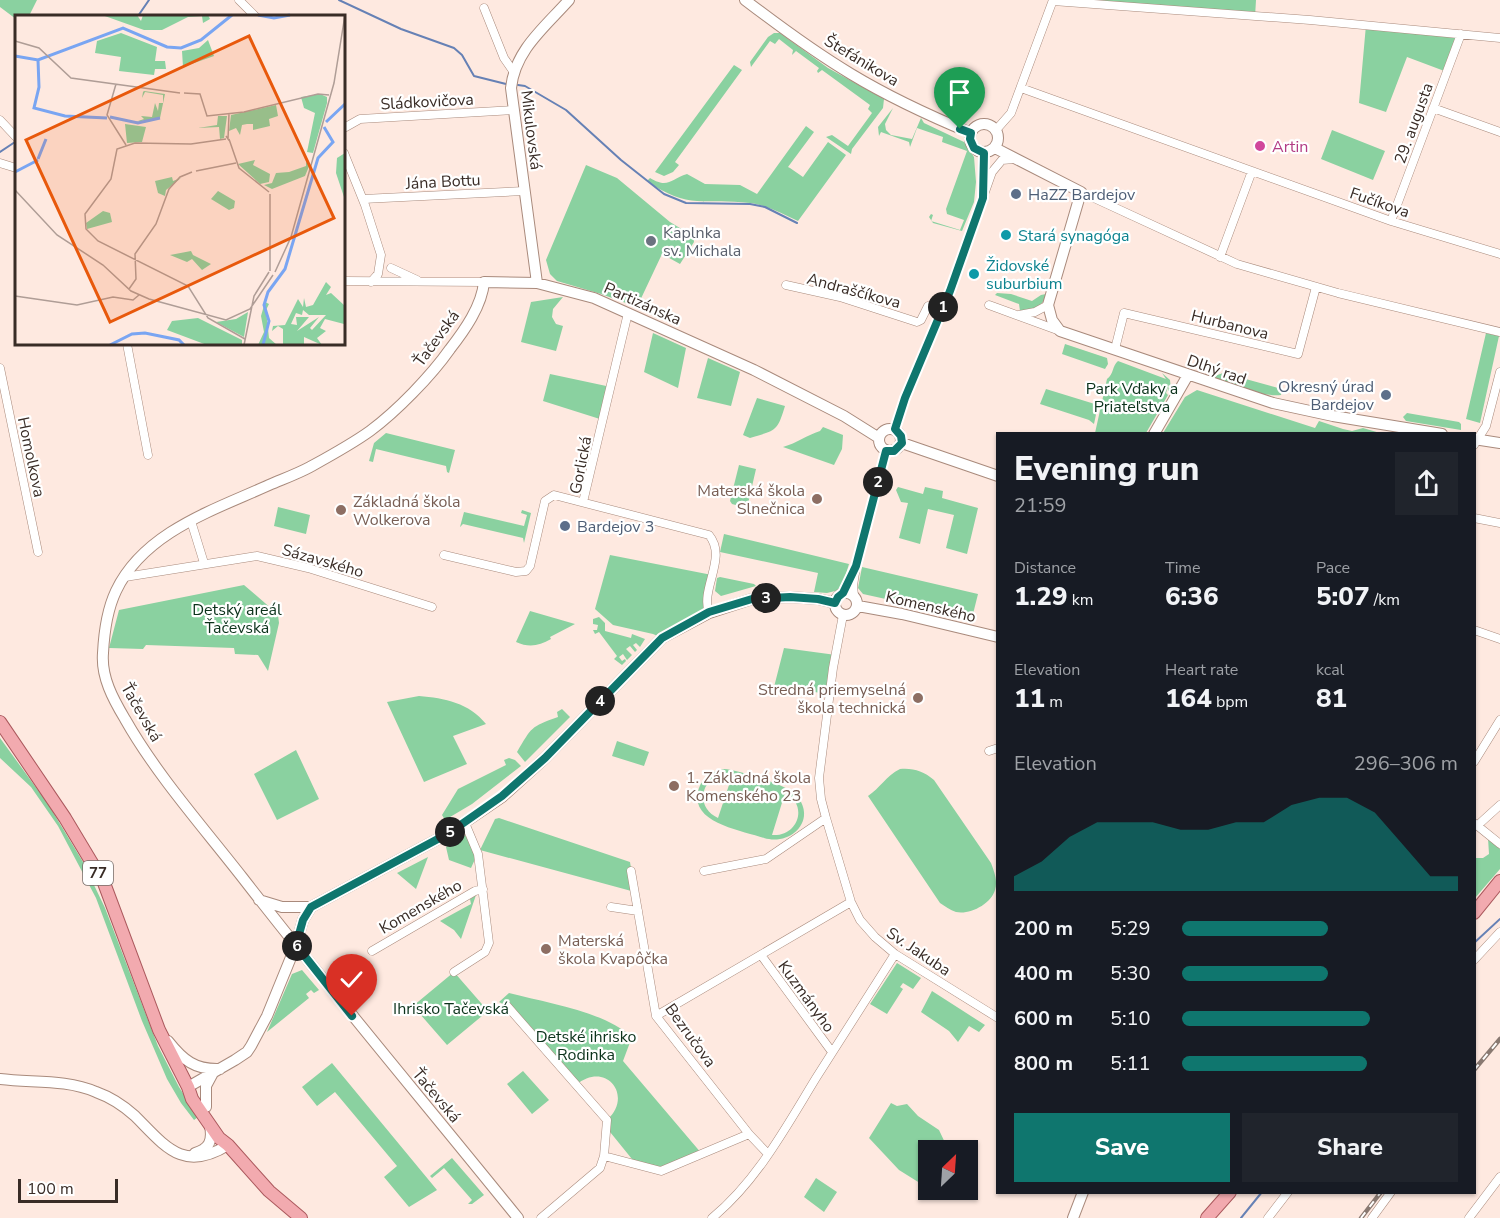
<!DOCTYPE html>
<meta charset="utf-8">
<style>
body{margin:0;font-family:"Nunito Sans",sans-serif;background:#20242c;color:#f1f3f6;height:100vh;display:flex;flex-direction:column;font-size:22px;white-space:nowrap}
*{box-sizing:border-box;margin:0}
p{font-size:20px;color:#9ea1a6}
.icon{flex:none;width:33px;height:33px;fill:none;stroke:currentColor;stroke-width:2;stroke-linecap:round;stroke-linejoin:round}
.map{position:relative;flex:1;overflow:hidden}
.panel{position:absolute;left:996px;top:432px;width:480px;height:762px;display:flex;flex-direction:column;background:#171b24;border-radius:0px;box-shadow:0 2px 4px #0004}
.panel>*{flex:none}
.needle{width:39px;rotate:25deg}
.buttons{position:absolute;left:918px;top:1140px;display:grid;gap:12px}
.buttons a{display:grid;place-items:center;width:60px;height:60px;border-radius:0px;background:#171b24;box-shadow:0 2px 4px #0004;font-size:30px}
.scale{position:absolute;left:18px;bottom:15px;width:100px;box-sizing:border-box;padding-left:6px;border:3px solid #392c26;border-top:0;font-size:16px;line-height:21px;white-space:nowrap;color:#392c26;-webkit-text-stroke:4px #fff;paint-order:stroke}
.pin{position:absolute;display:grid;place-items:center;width:51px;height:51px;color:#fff;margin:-62px -26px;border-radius:50% 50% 50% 0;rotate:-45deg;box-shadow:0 0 6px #0007}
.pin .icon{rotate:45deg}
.km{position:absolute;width:30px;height:30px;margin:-15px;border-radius:50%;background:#222;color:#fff;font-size:16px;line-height:30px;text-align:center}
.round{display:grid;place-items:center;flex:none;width:63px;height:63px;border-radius:0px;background:#20242c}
.headline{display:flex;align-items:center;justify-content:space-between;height:102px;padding:0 18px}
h1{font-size:33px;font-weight:800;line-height:45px}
.figures{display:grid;grid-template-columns:repeat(3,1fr);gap:9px;height:102px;padding:6px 18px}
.figures div{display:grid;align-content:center}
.figures b{font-size:26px;font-weight:800}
.figures small{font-size:16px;font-weight:400}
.figures p{font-size:16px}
.chart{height:168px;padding:12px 18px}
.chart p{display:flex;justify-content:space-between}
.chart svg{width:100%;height:108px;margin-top:6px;fill:#0f766e;opacity:.7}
.cta{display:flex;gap:12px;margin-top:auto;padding:12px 18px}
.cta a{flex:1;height:69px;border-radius:0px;background:#0f766e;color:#fff;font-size:24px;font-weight:800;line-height:69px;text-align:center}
.cta a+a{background:#20242c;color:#f1f3f6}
ul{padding:0 18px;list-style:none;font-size:20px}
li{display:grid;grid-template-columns:96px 72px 1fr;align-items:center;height:45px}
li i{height:15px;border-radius:8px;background:#0f766e}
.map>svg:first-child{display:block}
.green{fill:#8ad1a0;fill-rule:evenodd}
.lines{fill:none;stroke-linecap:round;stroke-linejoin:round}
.stream{stroke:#6681b5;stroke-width:2}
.minor-casing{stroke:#a98a7c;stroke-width:9}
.tertiary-casing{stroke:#a98a7c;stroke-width:12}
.primary-casing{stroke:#ab595d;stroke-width:14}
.minor{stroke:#fff;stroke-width:8}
.tertiary{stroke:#fff;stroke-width:10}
.primary{stroke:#f2aaaf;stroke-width:12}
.rail-casing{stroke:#897971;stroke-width:4.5}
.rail{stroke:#fff;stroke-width:2;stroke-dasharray:7;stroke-linecap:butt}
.route-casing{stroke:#fff;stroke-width:12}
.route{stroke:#0f766e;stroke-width:8}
.hotel-dot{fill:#d1479c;stroke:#fff;stroke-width:2}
.service-dot{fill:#5c6f8a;stroke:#fff;stroke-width:2}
.culture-dot{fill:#0f9aa8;stroke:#fff;stroke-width:2}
.worship-dot{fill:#6b7280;stroke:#fff;stroke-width:2}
.education-dot{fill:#8d6e63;stroke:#fff;stroke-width:2}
.labels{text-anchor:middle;stroke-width:4.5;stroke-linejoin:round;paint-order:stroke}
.shield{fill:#fff;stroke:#746b67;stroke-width:1.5}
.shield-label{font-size:15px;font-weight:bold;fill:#392c26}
.street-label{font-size:16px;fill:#392c26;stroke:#fff}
.hotel-label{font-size:16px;fill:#b23c85;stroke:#fff;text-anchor:start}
.service-label{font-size:16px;fill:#4e5e75;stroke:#fff;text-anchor:start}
.worship-label{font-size:16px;fill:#5b616d;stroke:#fff;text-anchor:start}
.culture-label{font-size:16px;fill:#0d838f;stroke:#fff;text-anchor:start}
.park-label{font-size:16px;fill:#0b321b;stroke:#fff}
.education-label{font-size:16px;fill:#785e54;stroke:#fff;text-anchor:start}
.inset-river{fill:none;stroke:#79a5f2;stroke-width:3}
.inset-road{fill:none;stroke:#af9d96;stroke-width:1.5}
.view{fill:#e8590c;fill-opacity:0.15;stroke:#e8590c;stroke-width:3}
.inset-edge{fill:none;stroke:#392c26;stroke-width:3}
</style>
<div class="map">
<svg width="1500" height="1218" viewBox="0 0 1500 1218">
<rect width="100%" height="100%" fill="#fee9e0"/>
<path class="green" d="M0 0H37L29 16H16V19L0 7Z
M1053 0H1256L1255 17Z
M1366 25 1461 34 1447 72 1407 57 1386 112 1359 103Z
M774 33H780L828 68 884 99 883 108 852 149 851 154 826 137 832 135 848 146 872 113 868 109 870 105 822 70 818 73 817 71 819 68 796 51 792 55 793 50 779 39 775 44 770 41 751 67 750 62 768 37Z
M734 65 742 70 675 162 679 165 673 172 664 176 655 172Z
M893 108 885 124 886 130 891 135 912 139 921 118 924 123 964 142 974 157 976 182 974 202 962 231 933 223 929 217 931 214 933 215 931 221 960 230 964 220 947 214 946 209 967 151 942 142 943 137 917 128 910 147 909 142 881 132 879 136 878 127Z
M806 126 814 132 788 167 790 168 803 177 828 142 846 155 798 221C782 214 767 205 750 203 705 198 688 210 647 181L650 178C668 189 671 179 687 174L705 184 740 185 757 194Z
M1332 130 1385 151 1373 180 1321 159Z
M586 165 617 178 670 222 693 236 694 242 680 264 662 254 637 307 601 294 557 281 550 274 546 260Z
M997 293 1011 294 1032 301 1041 295 1046 294C1043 307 1034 310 1022 312L1020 311 1019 304 995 295Z
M563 297 553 309 552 317 556 324 563 326 556 351 521 342 531 302Z
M653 333 686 348 678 388 644 372Z
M1486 333 1499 336 1480 423 1466 419Z
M1065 344 1107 358 1108 364 1105 369 1062 354Z
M708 358 740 372 731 406 697 398Z
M1118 361 1166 379 1162 373 1170 380 1171 390 1168 391 1169 384 1166 393 1168 395 1146 433H1095L1107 379C1114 374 1112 366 1118 361Z
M1223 373 1237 379 1242 378 1282 389 1281 395C1258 397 1234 384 1212 377Z
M550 374 611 387 603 420 543 401Z
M1046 389 1098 405 1094 424 1089 420 1040 404Z
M1197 390 1315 428 1319 421 1343 429 1352 431 1363 428 1380 433H1163L1185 397Z
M757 398 785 406C777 433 775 430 750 438L743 435Z
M1407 413 1459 422 1461 424V430L1406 421 1403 417Z
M823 427 843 435 842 449 834 465 783 447C797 443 807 435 820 431Z
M386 433 455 450 449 473 447 472 446 466 376 449 373 462 369 461 374 443Z
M739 465 756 469 747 508 732 504 730 501Z
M898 487 923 494 925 487 943 491 942 498 978 508 967 554 946 548 954 515 928 509 920 544 899 538 908 503 901 502 896 490Z
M278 507 310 515 306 534 274 526Z
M522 510 531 513 524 543 523 538 463 524 460 527 464 512 524 526 527 515 521 513Z
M724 534 849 564 845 577 839 590 827 593 814 592 818 573 720 552Z
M610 555 712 575 709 613 662 638 653 634 613 625 595 609Z
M862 567 978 594 972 618 863 594 858 588Z
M720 577 754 584 756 586 721 596 715 591 717 578Z
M244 585 273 610 278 615 279 623 268 671 258 655 235 654 234 648 146 645 143 649 109 648 119 610Z
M530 611 575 624 550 637 551 639C539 646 529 648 516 642Z
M599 617 605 623V631L631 638 632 634 645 639 640 647 636 643 633 645 637 650 635 652 630 646 626 649 632 655 627 660 623 654 619 657 622 661 625 659 626 661 622 665 614 659 617 656 599 632 595 634 593 630H597L598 625 593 624V619Z
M784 648 836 655 830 694 774 687Z
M419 696C445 698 469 703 486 724L453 736 467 764 424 782 387 702Z
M562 709 570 717 525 762 517 752C532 727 530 727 558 717L557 712Z
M0 738 48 804 83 862 105 908 158 1046 179 1087 198 1117 194 1120 181 1103 167 1079 142 1021 96 898 58 826 31 787 0 758Z
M617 741 649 752 644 766 612 756Z
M296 750 319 799 277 820 254 774Z
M509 758 515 760 521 766 472 804 445 820 442 815 458 789 506 765 504 760Z
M724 769C738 770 788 785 797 796 817 820 791 846 764 838 741 830 687 823 699 788 703 777 713 771 724 769ZM719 775 732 776 718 818C698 809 698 784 719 775ZM785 793C809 805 798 837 772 835Z
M900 769C914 768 923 771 934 780L991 863C994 871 998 881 995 890 991 904 970 915 956 912 950 910 945 906 940 903L868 796C880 788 886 776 900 769Z
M499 818 630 862 635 892 480 850 495 819Z
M466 835 476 857 471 868 449 860 446 847Z
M1488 838 1500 849V869L1475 898V858H1483L1489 854Z
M428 857 416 889 397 873Z
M476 895 461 939 454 930 440 921 471 904 470 899Z
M897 963 921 978 913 989 903 983 900 987 903 989 887 1014 870 1004Z
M302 970 319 990 314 993 311 990 306 994 309 998 267 1032 292 974Z
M454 972 488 1011 447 1045 413 1006Z
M932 991 985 1025 979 1032 969 1026 958 1042 949 1031 921 1012Z
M509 993C547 1003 603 1011 632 1037L623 1061 702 1154 661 1171 636 1164 606 1127 607 1120C634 1096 606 1060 576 1085L507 1006 499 1002Z
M332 1063 437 1190 409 1207 384 1177 397 1166 335 1092 317 1106 302 1087Z
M523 1071 549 1100 532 1114 507 1084Z
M891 1103 897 1106 907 1104 918 1116 939 1130 948 1149 947 1150H928V1178L923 1185 899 1170 869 1138Z
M452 1158 484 1195 472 1204H468L472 1200 444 1168 432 1178 430 1176Z
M816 1178 837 1192 824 1212 804 1197Z"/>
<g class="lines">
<path class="stream" d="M339 0 401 29 454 48 462 55 474 76 506 84
M138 16 149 0
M518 85 525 86 566 110 621 160 664 194 686 203 750 204 765 207 797 223
M0 152 15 142
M1474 943 1500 919
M1241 1218 1262 1192"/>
<defs>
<path id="minor" d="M239 0 255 16
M1053 1 1310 20 1500 38
M484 8 504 58 513 71
M1021 88 1391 221 1500 254
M1433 108 1500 132
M0 120 16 137
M344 128 360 119 514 110
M996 130 1011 113 1053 0
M344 153 365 205 381 255 378 274 371 282
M0 163 16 168
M983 191 984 153
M1081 192 1237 264 1338 293 1500 332
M363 199 525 191
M1391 221 1461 34
M1220 257 1252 171
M391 268 417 280
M344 281 484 282
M786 285 840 297 917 322 921 320 928 306 941 311
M989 305 1060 331
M1019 315 1035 312 1048 305
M127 344 148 455
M1115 349 1124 313 1298 354 1316 287
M0 368 38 552
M895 429 905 398 950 291 992 172 1002 160 1014 159
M1474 445 1486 426 1500 372
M583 502 628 313
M1474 518 1500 523
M191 521 204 563
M444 555 516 572 526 571 530 566 545 501 554 495 709 535C728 558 700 588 709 613
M125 577 257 556 308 568 432 607
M843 593 851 576
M854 596 853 586 856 566 886 451
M843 615 833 668 819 778 821 799 826 818 851 902 860 920 875 937 895 954 998 1018
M1474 630 1500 639
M989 751 998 748
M1474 762 1500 720
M1474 823 1500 844
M1478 825 1500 805
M631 871 656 1016 749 1134 768 1154
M704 871 766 859 826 818
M611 907 638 911
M372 951 475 891 483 889
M761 955 832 1052
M1474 960 1500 932
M454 972 485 952 489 943 478 854 465 823
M507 1006 607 1120 604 1156 600 1168 541 1218
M656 1016 851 902
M604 1156 661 1171 749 1134
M712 1218C757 1181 786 1127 816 1078 842 1037 868 996 895 954
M1268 1218 1288 1192
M1372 1218 1391 1192
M1469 1218 1500 1177"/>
<path id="tertiary" d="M745 0C779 26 814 52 851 74 889 97 930 116 971 133
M970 138a14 14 0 1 1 28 0a14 14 0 1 1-28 0Z
M995 148 1081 192 1048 305 1052 320 1060 331 1273 403 1333 416 1442 434
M537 283 511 88C515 50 545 27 569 0
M879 440a11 11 0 1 1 22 0a11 11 0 1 1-22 0Z
M1154 434 1188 375
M1474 439 1500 443
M902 443 998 476
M835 604a11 11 0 1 1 22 0a11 11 0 1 1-22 0Z
M858 606 902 614 998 637
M259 900 282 907H311
M168 1041C183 1060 195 1070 220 1069
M0 1079C32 1083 66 1079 96 1092 110 1097 124 1106 135 1116 165 1146 183 1173 228 1145
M188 1087 235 1060 247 1052 251 1046 267 1016 296 945 303 920 311 907 449 833 502 797 545 758 662 638 709 613 752 599 790 597 818 599 835 603
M206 1107V1086L213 1073
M195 1153C209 1149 213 1141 210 1126
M518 1218C426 1104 332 993 242 877 203 827 156 774 125 719 113 699 101 677 103 653 104 633 107 610 116 591 144 532 214 510 269 485 283 479 297 474 310 467 330 456 352 444 370 431 397 411 431 376 450 349 464 331 482 306 484 282L537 283 594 298 754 370 844 416 879 438
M1073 1218 1083 1192"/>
<path id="primary" d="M0 722 65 818 104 883 159 1030 188 1087 192 1099 219 1138 228 1145 269 1191 301 1218
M1474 913 1500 881
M1207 1218 1230 1192"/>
</defs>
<use href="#minor" class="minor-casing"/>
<use href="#tertiary" class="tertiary-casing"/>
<use href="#primary" class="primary-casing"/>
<use href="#minor" class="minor"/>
<use href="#tertiary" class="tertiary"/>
<use href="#primary" class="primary"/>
<defs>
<path id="rail" d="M1474 1070 1500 1039
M1361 1218 1381 1192"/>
</defs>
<use href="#rail" class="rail-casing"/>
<use href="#rail" class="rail"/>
</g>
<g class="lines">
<defs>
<path id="route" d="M352 1016 296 945 303 920 311 907 449 833 502 796 545 758 662 638 709 612 752 599 790 597 818 599 835 603 838 597 843 593 856 566 886 451H894L902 443 901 436 895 429 905 398 950 291 983 198 984 153 974 148 970 139 971 133 960 129"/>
</defs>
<use href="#route" class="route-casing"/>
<use href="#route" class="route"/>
</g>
<circle class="hotel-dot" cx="1260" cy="146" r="6"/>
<g class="service-dot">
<circle cx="1016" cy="194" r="6"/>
<circle cx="1386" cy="395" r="6"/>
<circle cx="565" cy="526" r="6"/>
</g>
<g class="culture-dot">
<circle cx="1006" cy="235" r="6"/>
<circle cx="974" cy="274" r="6"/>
</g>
<circle class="worship-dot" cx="651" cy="241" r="6"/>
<g class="education-dot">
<circle cx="817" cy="499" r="6"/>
<circle cx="341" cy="510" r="6"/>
<circle cx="918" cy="698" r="6"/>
<circle cx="674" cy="786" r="6"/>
<circle cx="546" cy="949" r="6"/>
</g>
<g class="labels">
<rect class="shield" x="83" y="861" width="30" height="24" rx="4.5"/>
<g class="shield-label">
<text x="98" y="878">77</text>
</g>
<g class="street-label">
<text transform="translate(862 60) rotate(31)" y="6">Štefánikova</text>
<text transform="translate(427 101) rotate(-3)" y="6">Sládkovičova</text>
<text transform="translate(1413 123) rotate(-70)" y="6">29. augusta</text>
<text transform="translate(532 130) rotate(83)" y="6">Mikulovská</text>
<text transform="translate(443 181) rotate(-3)" y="6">Jána Bottu</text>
<text transform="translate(1380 202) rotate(19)" y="6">Fučíkova</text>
<text transform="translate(854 290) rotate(15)" y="6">Andraščíkova</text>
<text transform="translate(643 303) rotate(24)" y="6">Partizánska</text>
<text transform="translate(1230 324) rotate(14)" y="6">Hurbanova</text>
<text transform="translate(436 338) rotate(-54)" y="6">Ťačevská</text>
<text transform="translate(1217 369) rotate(19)" y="6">Dlhý rad</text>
<text transform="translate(32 457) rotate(78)" y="6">Homolkova</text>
<text transform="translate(580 465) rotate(-79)" y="6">Gorlická</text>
<text transform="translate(323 560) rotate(16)" y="6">Sázavského</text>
<text transform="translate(931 606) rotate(13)" y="6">Komenského</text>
<text transform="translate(142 712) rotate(60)" y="6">Ťačevská</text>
<text transform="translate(420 906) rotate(-30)" y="6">Komenského</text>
<text transform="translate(919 951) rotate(34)" y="6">Sv. Jakuba</text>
<text transform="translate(807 996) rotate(54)" y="6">Kuzmányho</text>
<text transform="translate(691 1035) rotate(54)" y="6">Bezručova</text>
<text transform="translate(437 1095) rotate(50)" y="6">Ťačevská</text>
</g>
<g class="hotel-label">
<text x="1272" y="152">Artin</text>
</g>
<g class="service-label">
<text x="1028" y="200">HaZZ Bardejov</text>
<text x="1374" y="392" text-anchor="end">Okresný úrad<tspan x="1374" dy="18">Bardejov</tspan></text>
<text x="577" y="532">Bardejov 3</text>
</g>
<g class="worship-label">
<text x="663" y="238">Kaplnka<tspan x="663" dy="18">sv. Michala</tspan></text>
</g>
<g class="culture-label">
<text x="1018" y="241">Stará synagóga</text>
<text x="986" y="271">Židovské<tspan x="986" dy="18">suburbium</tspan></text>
</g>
<g class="park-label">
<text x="1132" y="394">Park Vďaky a<tspan x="1132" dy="18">Priateľstva</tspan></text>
<text x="237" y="615">Detský areál<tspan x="237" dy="18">Ťačevská</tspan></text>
<text x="451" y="1014">Ihrisko Tačevská</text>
<text x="586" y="1042">Detské ihrisko<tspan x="586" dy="18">Rodinka</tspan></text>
</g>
<g class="education-label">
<text x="805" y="496" text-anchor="end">Materská škola<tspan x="805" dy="18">Slnečnica</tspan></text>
<text x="353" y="507">Základná škola<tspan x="353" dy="18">Wolkerova</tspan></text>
<text x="906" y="695" text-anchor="end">Stredná priemyselná<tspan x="906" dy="18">škola technická</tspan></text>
<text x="686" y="783">1. Základná škola<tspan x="686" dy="18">Komenského 23</tspan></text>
<text x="558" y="946">Materská<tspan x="558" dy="18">škola Kvapôčka</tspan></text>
</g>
</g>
<g transform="translate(15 15)">
<rect width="330" height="330" fill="#fee9e0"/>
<path d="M87 0H122L126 6 128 0H193L195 4 188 8 187 1 173 2 147 15H129ZM106 18 142 32 140 46H150L151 54H140L139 60 104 56 106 42 80 38 82 26ZM193 25 199 41 168 52 167 36 184 33ZM128 77 129 76 150 79 145 103 120 107 129 104 126 101 137 102 140 88 143 96 144 88H148V80L130 77 127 83ZM305 79 312 82V88L298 138 292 137 300 98 289 93 286 82ZM261 90 263 101 254 104 255 111 238 115V109H232L227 110 225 120 221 113 214 116 216 100ZM203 101H212L209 123 205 124 204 112 183 113 202 110ZM110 109 131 112 127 127 112 128ZM330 138V185L321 158 322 143ZM240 145 238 150 255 159 254 167 245 169 223 149ZM291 147 295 149 290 161 257 174 249 170 257 168 261 158 274 157 291 151ZM157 162 158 166 166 163 151 175 150 181 143 178 140 166ZM203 176 220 186 219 193 214 195 196 184ZM88 196 95 198 97 207 72 214 71 208ZM176 236 178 240 196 249 187 255 177 244 172 247 155 240ZM311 267 316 272 311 280 316 278 330 291 329 309 310 304 305 313 311 316 302 323 307 330 289 322V330H268V314L263 311 257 316 258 311 270 310 283 284 288 292 289 283 291 292 298 290ZM288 295 294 300H311L297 315 295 313 304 302 282 316 294 302H281L282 310 276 309 281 298 287 300ZM250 287 254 289 251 295 254 323 262 330H243L249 317 246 301ZM233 297 229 322 201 307 221 304ZM183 303 227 325V330H192L152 315 157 306Z" fill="#8ad1a0" fill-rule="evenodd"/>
<path class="inset-river" d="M243 0 259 3 275 0M0 41 23 45 108 13 152 32 166 33 186 25 217 0M23 45 24 72 19 93 50 101 92 103M95 102 123 108 145 103M311 107 330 89M23 144 31 124M0 157 23 145M95 330 117 319 130 318 164 325 169 330M248 330 254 306 249 290 253 277 270 254 303 143 318 127 309 112"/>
<path class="inset-road" d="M0 26 24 33 56 63 165 78M101 69 92 100 111 130M169 78 185 79 192 101 229 97 303 79 314 80M211 121 213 124 214 99M214 124 224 153 254 177M172 129H176L120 128 102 134 96 164 70 199 71 214 83 226 173 271 193 303 230 324M176 129 211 124M181 156 221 148M0 175 42 220 88 250 116 276 134 284 211 305 235 294 258 260M255 256V179M260 257 276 222 319 68 330 0M114 274 121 264 120 239 141 209 154 174 165 162 177 157M0 281 62 290 98 282 118 285 124 280M229 330 239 281 254 257"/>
<path class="view" d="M234 21 319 203 95 307 11 125Z"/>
<rect width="330" height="330" class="inset-edge"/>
</g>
</svg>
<div class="buttons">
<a><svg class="needle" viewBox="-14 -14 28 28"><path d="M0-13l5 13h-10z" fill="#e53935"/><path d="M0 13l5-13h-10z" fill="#9ea1a6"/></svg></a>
</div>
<div class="scale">100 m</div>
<div class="pin" style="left:960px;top:129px;background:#1e9e55"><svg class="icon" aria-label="arrive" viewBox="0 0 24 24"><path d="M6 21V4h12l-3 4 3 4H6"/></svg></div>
<div class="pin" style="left:352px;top:1016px;background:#d93025"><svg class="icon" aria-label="check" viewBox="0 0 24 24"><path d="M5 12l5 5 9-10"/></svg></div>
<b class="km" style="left:943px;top:307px">1</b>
<b class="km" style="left:878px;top:482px">2</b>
<b class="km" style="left:766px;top:598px">3</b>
<b class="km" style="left:600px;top:701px">4</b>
<b class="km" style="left:450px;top:832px">5</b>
<b class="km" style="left:297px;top:946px">6</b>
<section class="panel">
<div class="headline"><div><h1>Evening run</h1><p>21:59</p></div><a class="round"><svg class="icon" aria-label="share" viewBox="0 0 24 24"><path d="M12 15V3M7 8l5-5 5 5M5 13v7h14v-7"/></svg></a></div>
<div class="figures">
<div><p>Distance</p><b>1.29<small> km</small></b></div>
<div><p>Time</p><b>6:36</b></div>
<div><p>Pace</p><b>5:07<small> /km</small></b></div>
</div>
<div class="figures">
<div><p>Elevation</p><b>11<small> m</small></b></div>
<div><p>Heart rate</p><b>164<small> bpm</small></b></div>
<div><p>kcal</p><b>81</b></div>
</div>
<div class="chart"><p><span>Elevation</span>296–306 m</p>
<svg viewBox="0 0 160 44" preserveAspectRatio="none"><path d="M0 44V38L10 32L20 22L30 16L40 16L50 16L60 19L70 19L80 16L90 16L100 9L110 6L120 6L130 12L140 25L150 38L160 38V44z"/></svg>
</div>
<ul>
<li><b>200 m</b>5:29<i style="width:53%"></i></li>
<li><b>400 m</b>5:30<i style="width:53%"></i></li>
<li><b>600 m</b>5:10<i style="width:68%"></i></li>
<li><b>800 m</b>5:11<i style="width:67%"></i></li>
</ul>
<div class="cta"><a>Save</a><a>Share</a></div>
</section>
</div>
